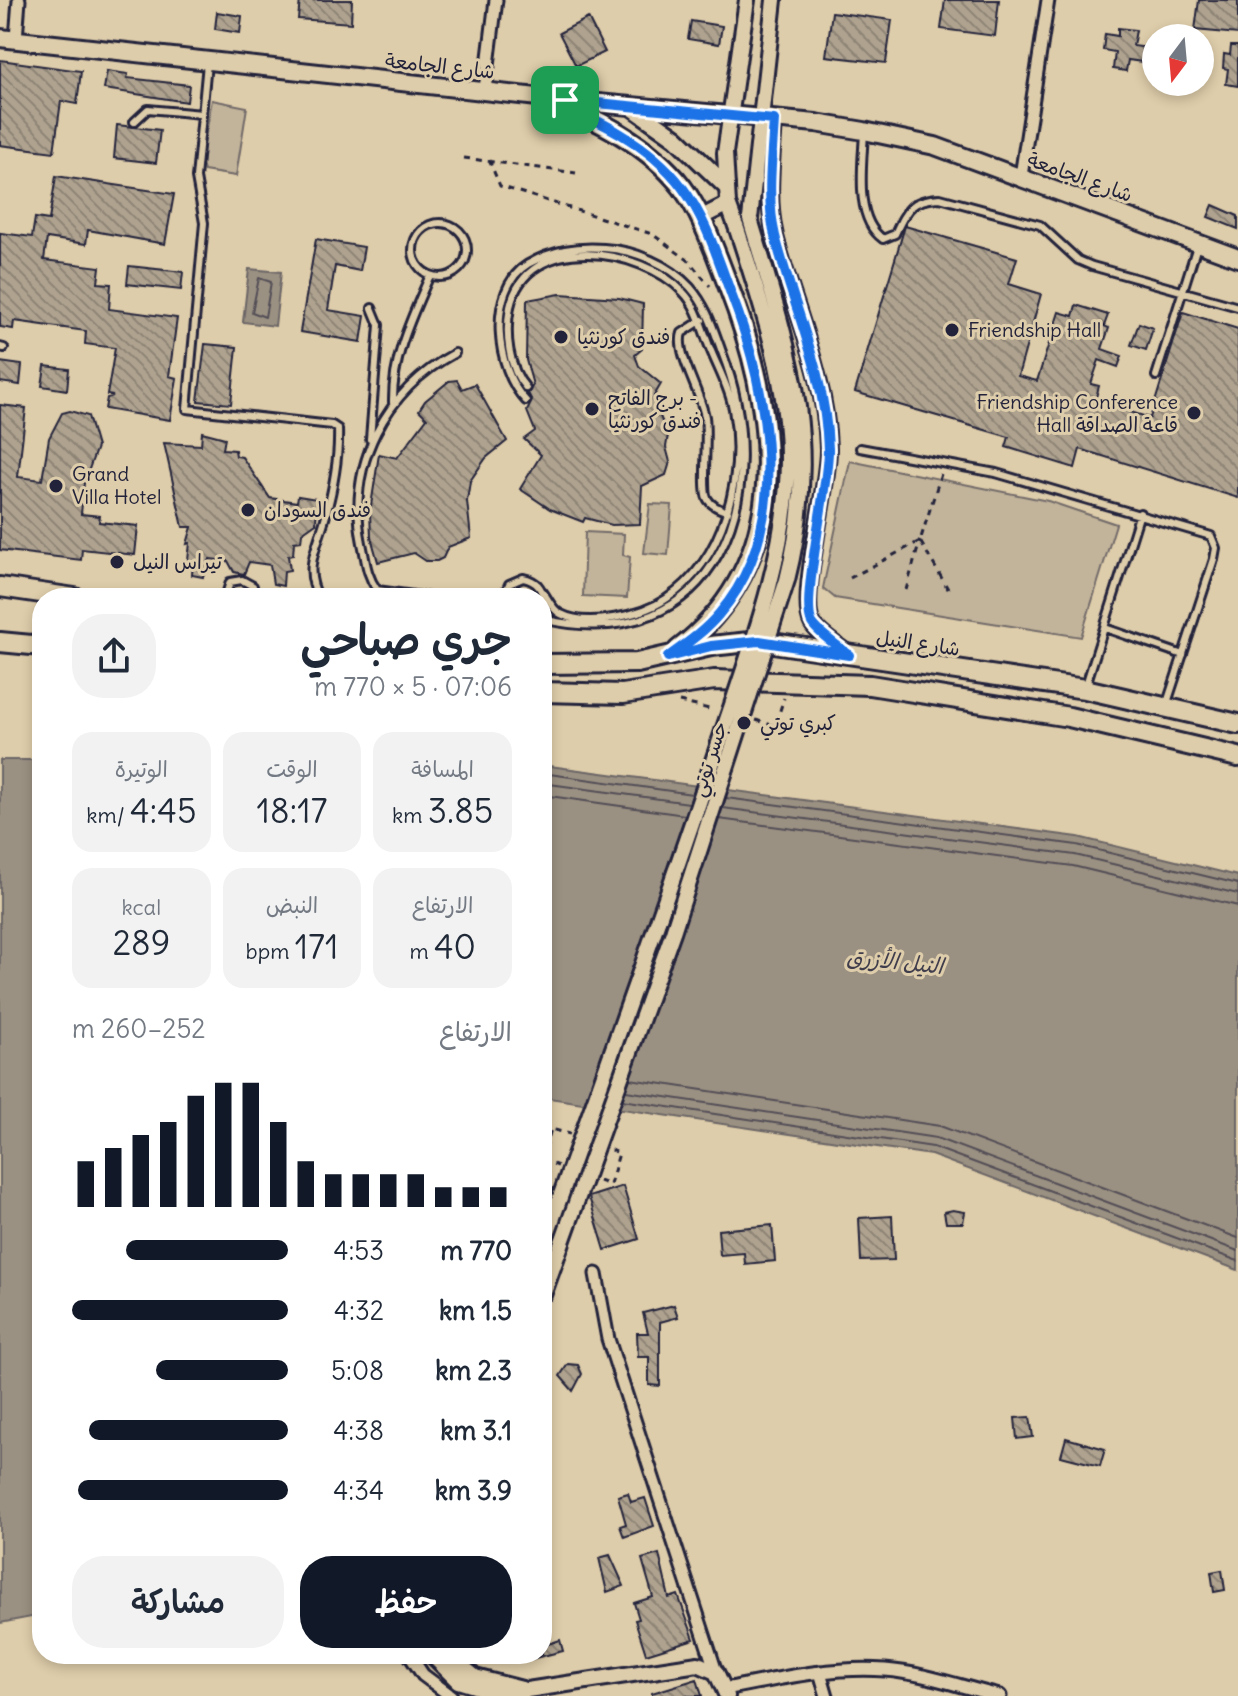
<!DOCTYPE html>
<html lang="ar">
<meta charset="utf-8">
<style>
body{margin:0;font-family:Delius,"Playpen Sans Arabic",sans-serif;background:#f2f2f3;color:#1f2937;direction:rtl;height:100vh;display:flex;flex-direction:column;font-size:30px;white-space:nowrap}
*{box-sizing:border-box;margin:0}
p{font-size:26px;color:#747a83}
.icon{flex:none;width:44px;height:44px;fill:none;stroke:currentColor;stroke-width:2;stroke-linecap:round;stroke-linejoin:round}
.map{position:relative;flex:1;overflow:hidden;direction:ltr}
.panel{position:absolute;left:32px;top:588px;width:520px;height:1076px;display:flex;flex-direction:column;background:#fff;border-radius:32px;box-shadow:0 4px 12px #0003;direction:rtl}
.panel>*{flex:none}
.needle{width:52px;rotate:196deg}
.tools{position:absolute;left:1142px;top:24px;display:grid;gap:16px}
.tools a{display:grid;place-items:center;width:72px;height:72px;border-radius:50%;background:#fff;box-shadow:0 4px 12px #0003;font-size:40px}
.pin{position:absolute;display:grid;place-items:center;width:68px;height:68px;color:#fff;margin:-34px;border-radius:16px;box-shadow:0 4px 12px #0006}
.round{display:grid;place-items:center;flex:none;width:84px;height:84px;border-radius:32px;background:#f2f2f3}
.overview{display:flex;align-items:center;justify-content:space-between;height:136px;padding:0 40px}
h1{font-size:44px;font-weight:600;line-height:60px}
.metrics{display:grid;grid-template-columns:repeat(3,1fr);gap:12px;height:136px;padding:8px 40px}
.metrics div{display:grid;align-content:center;border-radius:20px;background:#f2f2f3;text-align:center}
.metrics b{font-size:34px;font-weight:600}
.metrics small{font-size:22px;font-weight:400}
.metrics p{font-size:22px}
.chart{height:224px;padding:16px 40px}
.chart p{display:flex;justify-content:space-between}
.chart svg{width:100%;height:144px;margin-top:8px;stroke:#111827;stroke-width:6}
.action{display:flex;gap:16px;margin-top:auto;padding:16px 40px}
.action a{flex:1;height:92px;border-radius:32px;background:#111827;color:#fff;font-size:32px;font-weight:600;line-height:92px;text-align:center}
.action a+a{background:#f2f2f3;color:#1f2937}
ul{padding:0 40px;list-style:none;font-size:26px}
li{display:grid;grid-template-columns:128px 96px 1fr;align-items:center;height:60px}
li i{height:20px;border-radius:10px;background:#111827}
.map>svg:first-child{display:block}
.green{fill:#c2b49a;stroke:#726b6a;stroke-width:2}
.water{fill:#9b9182;stroke:#6b6566;stroke-width:2}
.lines{fill:none;stroke-linecap:round;stroke-linejoin:round}
.shore{stroke:#524e57;stroke-width:2}
.building{fill:url(#building-back-hatch);stroke:#22223b;stroke-width:2}
.service-casing{stroke:#22223b;stroke-width:12}
.minor-casing{stroke:#22223b;stroke-width:17}
.tertiary-casing{stroke:#22223b;stroke-width:20}
.secondary-casing{stroke:#22223b;stroke-width:22}
.primary-casing{stroke:#22223b;stroke-width:24}
.path{stroke:#22223b;stroke-width:3;stroke-dasharray:6 6;stroke-linecap:butt}
.service{stroke:#decdaa;stroke-width:6}
.minor{stroke:#decdaa;stroke-width:11}
.tertiary{stroke:#decdaa;stroke-width:14}
.secondary{stroke:#decdaa;stroke-width:16}
.primary{stroke:#decdaa;stroke-width:18}
.tertiary-bridge-casing{stroke:#22223b;stroke-width:20;stroke-linecap:butt}
.tertiary-bridge{stroke:#decdaa;stroke-width:14}
.route-casing{stroke:#fff;stroke-width:16}
.route{stroke:#1a73e8;stroke-width:10}
.poi-dot{fill:#22223b;stroke:#decdaa;stroke-width:3}
.labels{text-anchor:middle;stroke-width:6;stroke-linejoin:round;paint-order:stroke}
.street-label{font-size:20px;fill:#22223b;stroke:#decdaa}
.poi-label{font-size:20px;fill:#22223b;stroke:#decdaa;text-anchor:start}
.water-label{font-size:22px;font-style:italic;fill:#403e4d;stroke:#decdaa}
</style>
<div class="map">
<svg width="1238" height="1696" viewBox="0 0 1238 1696">
<defs>
<pattern id="building-back-hatch" width="6" height="6" patternUnits="userSpaceOnUse" patternTransform="scale(2)"><rect width="6" height="6" fill="#afa38f"/><path d="M-1 5l2 2M0 0l6 6M5-1l2 2" fill="none" stroke="#8e8476"/></pattern>
</defs>
<rect width="100%" height="100%" fill="#decdaa"/>
<filter id="ink" filterUnits="userSpaceOnUse"><feTurbulence type="fractalNoise" baseFrequency=".0125" numOctaves="2"/><feDisplacementMap in="SourceGraphic" scale="16" xChannelSelector="R" yChannelSelector="G"/><feConvolveMatrix kernelMatrix="1 2 1 2 8 2 1 2 1" color-interpolation-filters="sRGB"/></filter>
<g filter="url(#ink)">
<path class="green" d="M212 100 247 107 236 176 204 171 201 161Z
M850 461 1048 501 1116 524 1081 637 835 598 823 588Z
M650 504 672 505 668 555 644 553Z
M585 532 624 534 623 555 630 557 627 598 583 596Z"/>
<path class="water" d="M249 269 281 272 275 326 243 322Z
M0 760H42V1615L0 1623Z
M542 765 1078 837 1238 876V1270L931 1155 542 1097Z"/>
<g class="lines">
<path class="shore" d="M259 278 271 282 265 317 252 312Z
M542 773 692 794
M542 783 689 803
M542 795 685 815
M726 798 1077 845 1238 884
M723 808 1075 855 1238 894
M719 819 1073 866 1238 906
M630 1079 940 1126 1238 1238
M626 1091 936 1138 1238 1251
M622 1100 933 1147 1238 1261"/>
</g>
<path class="building" d="M300 0H352L351 23 298 19Z
M945 0H999L995 36 941 29Z
M1199 0H1238V34L1195 30Z
M217 12 242 16 240 33 215 29Z
M832 12 892 20 886 63 826 56Z
M588 18 605 52 576 66 559 33Z
M691 21 722 26 719 44 688 39Z
M1118 28 1136 30 1133 46 1156 49V64L1128 60 1126 71 1113 69 1115 52 1103 50 1105 34 1118 36Z
M1231 46H1238V86L1226 84 1228 69 1223 68 1224 54 1230 55Z
M0 60 81 71 77 104 61 101 54 152 0 145Z
M107 71 128 74 127 78 189 85 187 102 104 89Z
M117 125 160 130 156 163 114 158Z
M56 176 174 194 165 244 88 230 86 244 47 238 44 260 100 267 98 283 111 284 109 309 177 318 169 376 177 378 170 420 105 409 107 398 113 396 107 395 115 348 85 344 86 331 14 321 13 329 0 327V233L32 237 35 218 49 220Z
M1213 205 1238 216V229L1208 217Z
M905 226 1017 258 1009 284 1041 294 1018 376 1037 381 1059 312 1073 316 1076 305 1108 315 1104 326 1109 328 1102 349 1122 356 1118 367 1099 360 1091 384 1099 386 1095 401 1150 418 1183 312 1238 329V498L1080 449 1075 468 1006 447 1009 437 855 392Z
M316 239 364 247 360 271 335 266 328 310 365 316 361 342 300 332Z
M129 266 183 272 181 290 127 284Z
M560 294 619 298 643 304 642 349 635 355 639 366 661 384 654 396 660 400 656 407 668 435 666 447 670 462 666 475 642 486 640 524 612 525 585 518 583 522 550 509 520 489 541 455 524 439 535 431 527 411 532 401 528 393 533 385 526 360 527 300Z
M1139 323 1153 328 1146 350 1131 345Z
M205 344 237 347 231 404 198 401Z
M0 362 22 365 20 385 0 382Z
M45 366 69 369 67 390 42 386Z
M457 380 462 389 475 384 507 441 486 458 470 481 467 501 471 538 448 547 443 558 437 561H426L414 553 378 562 371 537 370 512 379 454 397 458 427 418 419 410 425 401 449 381Z
M0 405 26 408 18 477 42 480 49 438 62 413 70 411 88 416 97 447 84 483 81 514 100 516 99 522 138 526 135 555 82 549 81 560 0 550Z
M202 432 225 438 223 449 235 450 236 456 242 457 270 498 297 502 298 496 317 499 316 523 302 533 301 541 294 542 293 555 288 556 290 570 284 571 283 586 273 584 270 565 249 562 244 574 234 572 228 561 210 559 203 577 192 575 193 562 188 560 190 543 187 544 192 527H183L164 443 201 445Z
M623 1186 639 1239 605 1250 589 1197Z
M953 1210 965 1212 963 1223H946L944 1212Z
M892 1216 894 1260 861 1261 859 1218Z
M772 1225 775 1261 745 1264 744 1253 720 1255 718 1230Z
M674 1305 678 1317 660 1322V1386L649 1385V1357H638L637 1333H648L643 1313Z
M568 1364 578 1365 582 1374 573 1391 560 1376Z
M1030 1417 1033 1437 1017 1439 1015 1418Z
M1066 1438 1105 1449 1100 1466 1061 1456Z
M628 1493 631 1502 645 1498 654 1526 624 1537 620 1526 626 1524 618 1496Z
M659 1554 669 1598 678 1595 694 1639 646 1654 635 1620 639 1619 634 1603 653 1597 642 1559Z
M610 1555 624 1586 607 1592 599 1558Z
M1222 1570 1225 1590 1214 1592 1211 1572Z
M560 1640 563 1651 531 1659 530 1654H542V1646Z
M697 1679 702 1696H652V1693Z"/>
<g class="lines">
<defs>
<path id="service" d="M207 63 196 178 204 223 187 409 332 425 338 429C339 456 333 489 326 515 318 547 302 567 319 598
M134 122 148 109 202 114
M864 131C863 163 853 218 883 239L895 234C906 210 911 199 940 198L1040 225 1078 260 1092 266 1238 307
M413 250a27 27 0 1 1 54 0a27 27 0 1 1-54 0Z
M702 320 682 333C675 352 701 393 705 417 708 435 702 489 707 498 711 506 720 509 728 512
M0 347 4 348
M1156 376 1197 246
M526 388C508 368 505 333 510 307 527 230 642 248 683 292 697 306 702 328 709 346 717 367 729 387 733 409 745 476 725 560 666 599 642 615 588 628 561 614 552 610 548 598 542 591
M526 401C495 370 486 289 528 264 553 250 576 246 604 248 635 250 669 264 690 287 707 306 714 330 722 352 777 492 718 661 542 619
M393 403C392 357 412 317 430 275
M370 439 379 325 372 308
M860 448 996 473 1211 536 1216 548 1214 559 1166 706
M225 598 230 582 242 580 253 586 254 598
M436 598 377 590C366 574 366 561 362 543 346 464 386 390 455 353
M503 598 509 584 523 578C538 581 545 590 542 606
M1105 628 1183 655
M1086 685 1140 513"/>
<path id="minor" d="M16 39 19 0
M485 90 496 0
M1021 176 1048 0
M596 1274 608 1339 716 1672
M409 1654 423 1675 451 1696
M820 1672 827 1696
M725 1689C777 1679 831 1666 885 1670 924 1673 961 1687 1000 1696"/>
<path id="tertiary" d="M774 120C772 158 766 198 775 236 793 306 826 375 828 448 829 486 798 600 812 623 819 635 837 645 848 654
M700 218 728 204
M750 219 774 0
M736 226 728 204 725 153 747 0
M431 1654 458 1681 501 1694 698 1664 716 1672 727 1696
M447 1654 475 1677 522 1689"/>
<path id="secondary" d="M0 38 565 100 816 123 864 131 935 146 1238 258
M631 106 676 138 726 186"/>
<path id="primary" d="M546 98C595 118 649 144 682 187 703 215 715 252 728 285 777 411 798 558 678 650
M0 587 75 598
M0 642 42 646
M542 664 637 663 711 646 759 641 1085 689 1238 724
M542 692 623 694 714 680 870 685 1069 717 1238 757"/>
</defs>
<use href="#service" class="service-casing"/>
<use href="#minor" class="minor-casing"/>
<use href="#tertiary" class="tertiary-casing"/>
<use href="#secondary" class="secondary-casing"/>
<use href="#primary" class="primary-casing"/>
<path class="path" d="M464 158 576 173
M489 160 500 186 652 234 688 260 710 286
M941 474 920 541 951 594
M850 578 920 541
M906 590 920 541
M679 702 714 710
M756 720 775 726 784 698
M542 1160 558 1166
M542 1160 551 1129 570 1134
M599 1181 610 1185 619 1153 608 1149"/>
<use href="#service" class="service"/>
<use href="#minor" class="minor"/>
<use href="#tertiary" class="tertiary"/>
<use href="#secondary" class="secondary"/>
<use href="#primary" class="primary"/>
<defs>
<path id="tertiary-bridge" d="M542 1248C600 1085 659 922 714 758 745 664 787 560 788 461 789 383 760 300 736 226
M542 1298 673 932 787 580C822 441 790 352 750 219"/>
</defs>
<use href="#tertiary-bridge" class="tertiary-bridge-casing"/>
<use href="#tertiary-bridge" class="tertiary-bridge"/>
</g>
</g>
<g class="lines" filter="url(#ink)">
<defs>
<path id="route" d="M546 98 774 120C772 158 766 198 775 236 793 306 826 375 828 449 829 485 800 603 812 623 820 635 837 645 849 655L759 641 711 646 668 657C686 644 705 631 719 614 795 526 768 389 730 291 717 256 705 217 682 187 649 143 595 118 546 98Z"/>
</defs>
<use href="#route" class="route-casing"/>
<use href="#route" class="route"/>
</g>
<g class="poi-dot">
<circle cx="952" cy="330" r="8"/>
<circle cx="561" cy="337" r="8"/>
<circle cx="592" cy="409" r="8"/>
<circle cx="1194" cy="413" r="8"/>
<circle cx="56" cy="486" r="8"/>
<circle cx="248" cy="510" r="8"/>
<circle cx="117" cy="562" r="8"/>
<circle cx="744" cy="723" r="8"/>
</g>
<g class="labels">
<g class="street-label">
<text transform="translate(440 66) rotate(6)" y="7">شارع الجامعة</text>
<text transform="translate(1080 177) rotate(20)" y="7">شارع الجامعة</text>
<text transform="translate(918 643) rotate(8)" y="7">شارع النيل</text>
<text transform="translate(709 759) rotate(-72)" y="7">جسر توتي</text>
</g>
<g class="poi-label">
<text x="968" y="337">Friendship Hall</text>
<text x="577" y="344">فندق كورنثيا</text>
<text x="608" y="405">برج الفاتح -<tspan x="608" dy="23">فندق كورنثيا</tspan></text>
<text x="1178" y="409" text-anchor="end">Friendship Conference<tspan x="1178" dy="23">Hall قاعة الصداقة</tspan></text>
<text x="72" y="481">Grand<tspan x="72" dy="23">Villa Hotel</tspan></text>
<text x="264" y="517">فندق السودان</text>
<text x="133" y="569">تيراس النيل</text>
<text x="760" y="730">كبري توتي</text>
</g>
<g class="water-label">
<text transform="translate(895 961) rotate(6)" y="8">النيل الأزرق</text>
</g>
</g>
</svg>
<div class="tools">
<a><svg class="needle" viewBox="-14 -14 28 28"><path d="M0-13l5 13h-10z" fill="#e53935"/><path d="M0 13l5-13h-10z" fill="#747a83"/></svg></a>
</div>
<div class="pin" style="left:565px;top:100px;background:#1e9e55"><svg class="icon" aria-label="arrive" viewBox="0 0 24 24"><path d="M6 21V4h12l-3 4 3 4H6"/></svg></div>
<section class="panel">
<div class="overview"><div><h1>جري صباحي</h1><p>07:06 · 5 × 770 m</p></div><a class="round"><svg class="icon" aria-label="share" viewBox="0 0 24 24"><path d="M12 15V3M7 8l5-5 5 5M5 13v7h14v-7"/></svg></a></div>
<div class="metrics">
<div><p>المسافة</p><b>3.85<small> km</small></b></div>
<div><p>الوقت</p><b>18:17</b></div>
<div><p>الوتيرة</p><b>4:45<small> /km</small></b></div>
</div>
<div class="metrics">
<div><p>الارتفاع</p><b>40<small> m</small></b></div>
<div><p>النبض</p><b>171<small> bpm</small></b></div>
<div><p>kcal</p><b>289</b></div>
</div>
<div class="chart"><p><span>الارتفاع</span>252–260 m</p>
<svg viewBox="0 0 160 44" preserveAspectRatio="none"><path d="M5 44V30M15 44V26M25 44V22M35 44V18M45 44V10M55 44V6M65 44V6M75 44V18M85 44V30M95 44V34M105 44V34M115 44V34M125 44V34M135 44V38M145 44V38M155 44V38"/></svg>
</div>
<ul>
<li><b>770 m</b>4:53<i style="width:75%"></i></li>
<li><b>1.5 km</b>4:32<i style="width:100%"></i></li>
<li><b>2.3 km</b>5:08<i style="width:61%"></i></li>
<li><b>3.1 km</b>4:38<i style="width:92%"></i></li>
<li><b>3.9 km</b>4:34<i style="width:97%"></i></li>
</ul>
<div class="action"><a>حفظ</a><a>مشاركة</a></div>
</section>
</div>
